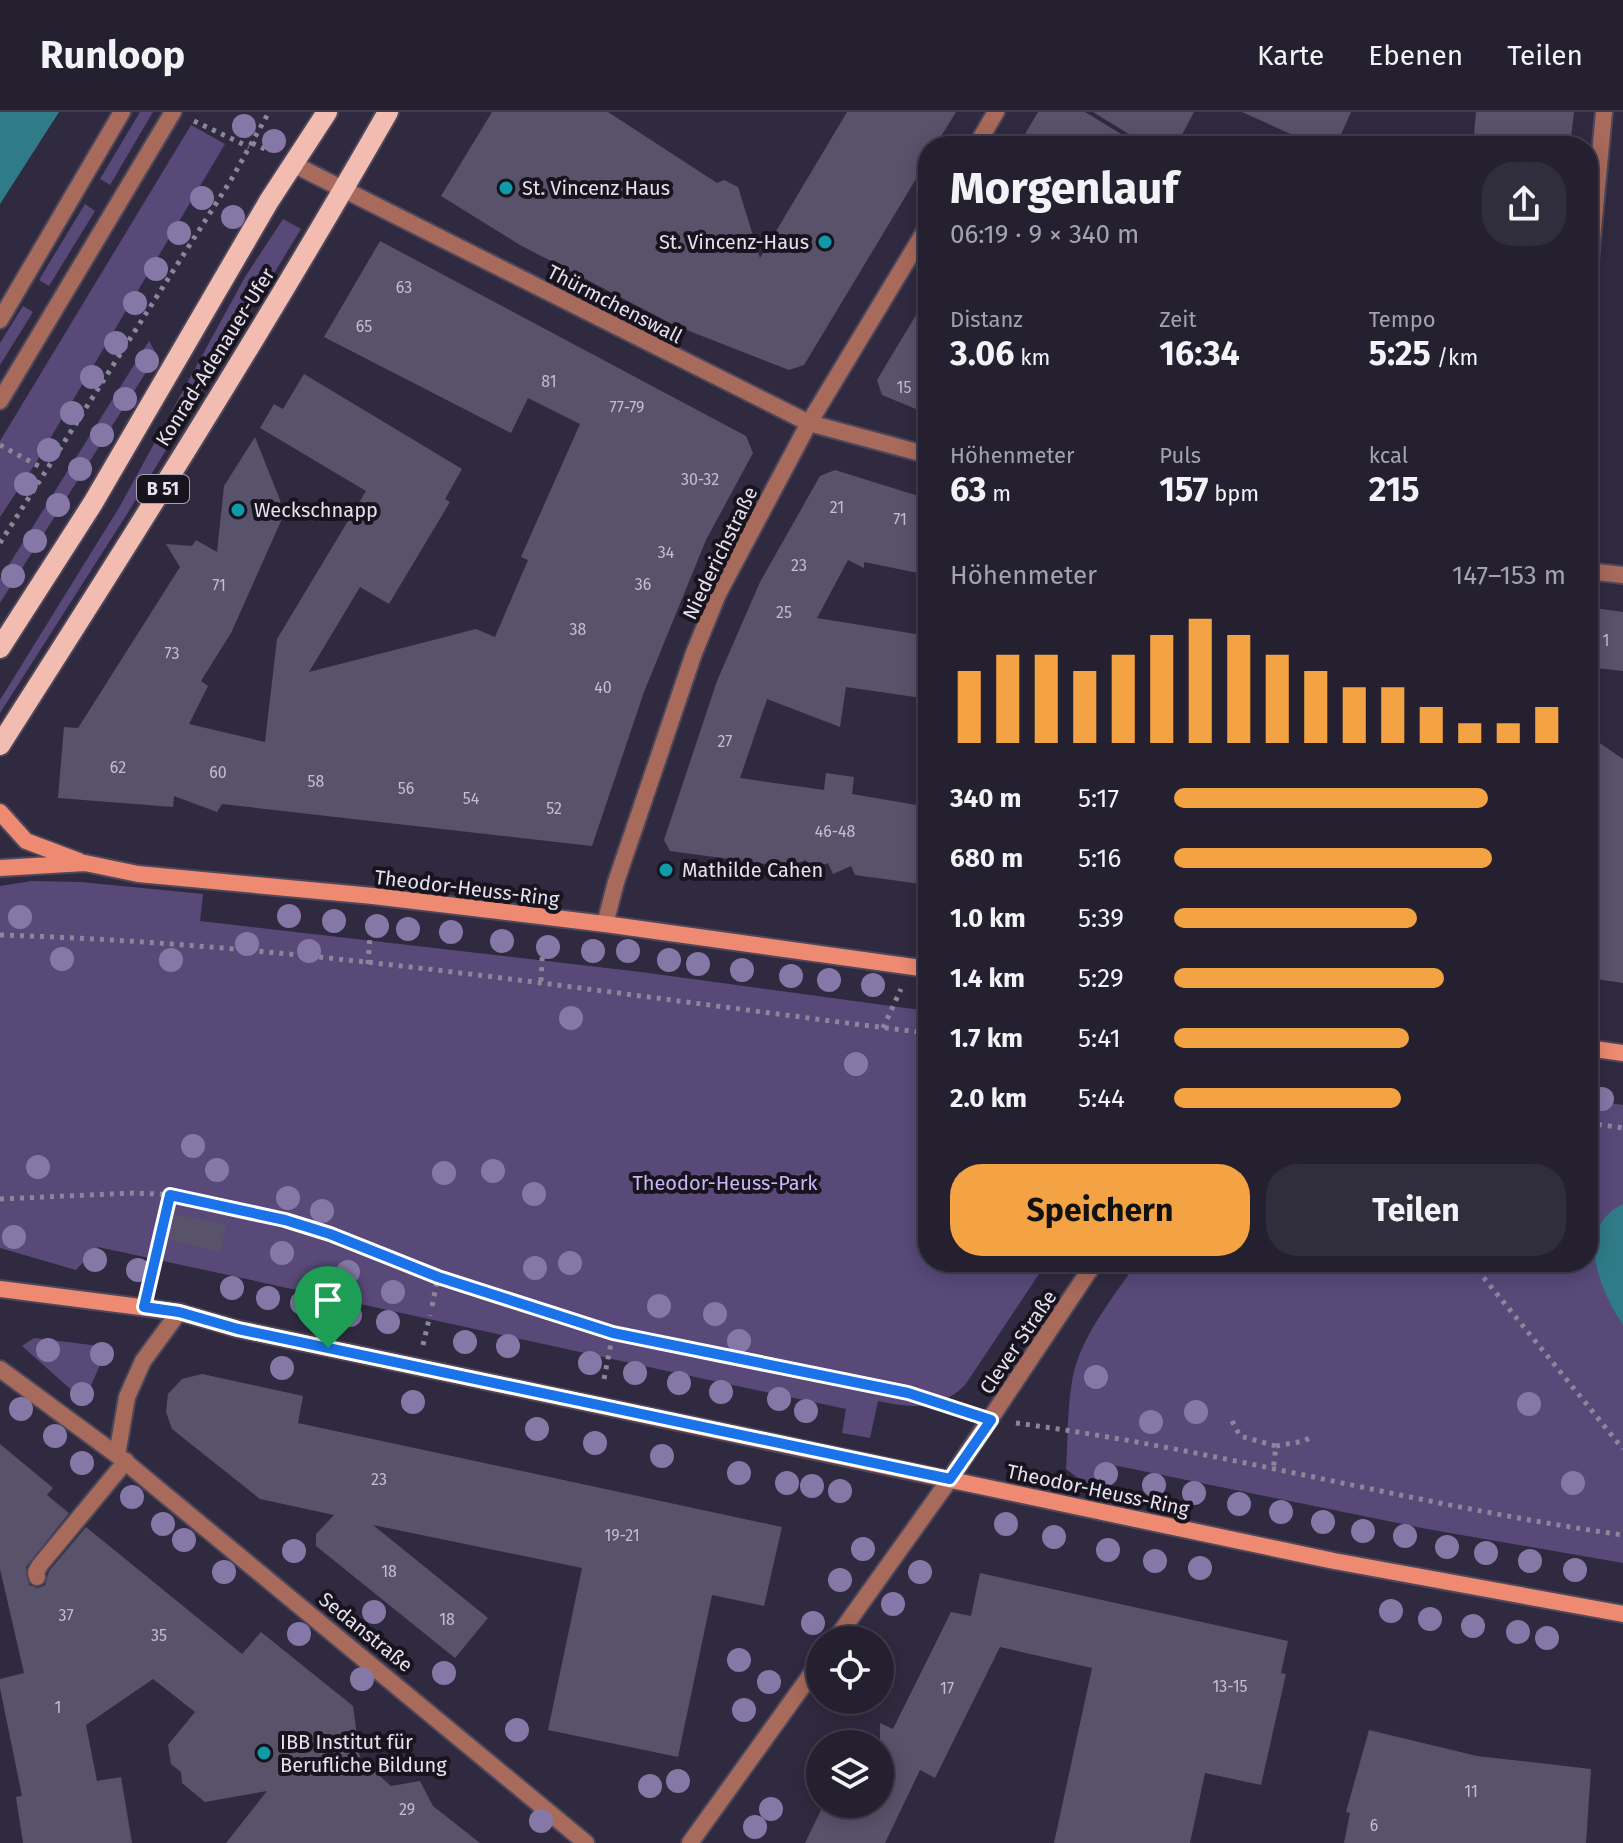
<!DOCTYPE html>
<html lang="de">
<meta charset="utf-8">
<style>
body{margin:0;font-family:"Fira Sans",sans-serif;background:#302d3c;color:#f1f3f6;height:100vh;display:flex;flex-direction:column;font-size:30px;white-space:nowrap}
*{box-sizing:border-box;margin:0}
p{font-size:26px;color:#a3a3ab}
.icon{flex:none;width:44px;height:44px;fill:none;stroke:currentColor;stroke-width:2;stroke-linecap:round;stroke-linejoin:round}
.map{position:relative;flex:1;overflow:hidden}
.panel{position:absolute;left:918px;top:24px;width:680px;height:1136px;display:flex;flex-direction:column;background:#242030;border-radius:32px;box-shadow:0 4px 20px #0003,0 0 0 2px #413e4c}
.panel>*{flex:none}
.controls{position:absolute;left:806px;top:1514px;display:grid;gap:16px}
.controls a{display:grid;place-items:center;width:88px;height:88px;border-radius:50%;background:#242030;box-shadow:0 4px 20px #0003,0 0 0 2px #413e4c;font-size:40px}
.pin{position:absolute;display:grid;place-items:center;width:68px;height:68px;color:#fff;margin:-82px -34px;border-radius:50% 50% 50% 0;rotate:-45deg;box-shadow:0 0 8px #0007}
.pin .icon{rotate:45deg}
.round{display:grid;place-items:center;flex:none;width:84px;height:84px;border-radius:32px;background:#302d3c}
.headline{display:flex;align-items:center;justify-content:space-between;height:136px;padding:0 32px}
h1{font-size:44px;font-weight:700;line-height:60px}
.metrics{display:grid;grid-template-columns:repeat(3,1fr);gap:12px;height:136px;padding:8px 32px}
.metrics div{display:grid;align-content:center}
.metrics b{font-size:34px;font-weight:700}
.metrics small{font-size:22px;font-weight:400}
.metrics p{font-size:22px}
.chart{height:224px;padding:16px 32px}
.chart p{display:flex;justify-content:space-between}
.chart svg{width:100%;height:144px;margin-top:8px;stroke:#f4a344;stroke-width:6}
.primary-button{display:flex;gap:16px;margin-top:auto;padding:16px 32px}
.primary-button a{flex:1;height:92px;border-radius:32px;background:#f4a344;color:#111;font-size:32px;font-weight:700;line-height:92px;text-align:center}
.primary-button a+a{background:#302d3c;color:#f1f3f6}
ul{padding:0 32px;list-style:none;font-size:26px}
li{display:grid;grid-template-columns:128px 96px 1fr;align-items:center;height:60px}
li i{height:20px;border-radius:10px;background:#f4a344}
header{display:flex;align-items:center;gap:48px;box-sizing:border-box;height:112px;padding:0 40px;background:#242030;border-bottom:2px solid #413e4c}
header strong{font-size:38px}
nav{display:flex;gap:44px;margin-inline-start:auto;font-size:28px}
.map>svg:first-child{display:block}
.green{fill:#584979}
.water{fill:#2f7c88}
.building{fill:#59526b}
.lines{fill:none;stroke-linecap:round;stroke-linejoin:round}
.lane-casing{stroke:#4d475c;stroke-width:20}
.street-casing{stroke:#4d475c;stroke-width:20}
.secondary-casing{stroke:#4d475c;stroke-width:20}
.primary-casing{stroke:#4d475c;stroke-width:24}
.path{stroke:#8b8699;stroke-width:5;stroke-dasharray:4 6;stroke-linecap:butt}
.lane{stroke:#a86a5a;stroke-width:16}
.street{stroke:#a86a5a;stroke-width:16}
.secondary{stroke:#ee8a71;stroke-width:16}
.primary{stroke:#f2bdb0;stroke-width:20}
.tree{fill:#8578a6}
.route-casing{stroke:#fff;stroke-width:16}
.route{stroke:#1a73e8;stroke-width:10}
.culture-dot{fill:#0f9aa8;stroke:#17141e;stroke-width:3}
.labels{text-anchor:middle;stroke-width:8;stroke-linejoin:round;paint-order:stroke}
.number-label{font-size:16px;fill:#c2bdcf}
.shield{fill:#17141e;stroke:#a7a4b1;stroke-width:2}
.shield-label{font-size:18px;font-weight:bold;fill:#e5e1f0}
.poi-label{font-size:20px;fill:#e5e1f0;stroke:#17141e;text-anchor:start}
.street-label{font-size:20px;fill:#e5e1f0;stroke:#17141e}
.park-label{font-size:20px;fill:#cab7f9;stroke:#17141e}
</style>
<header>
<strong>Runloop</strong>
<nav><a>Karte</a><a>Ebenen</a><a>Teilen</a></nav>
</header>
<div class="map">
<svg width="1623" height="1731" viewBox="0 0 1623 1731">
<rect width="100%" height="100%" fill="#302a40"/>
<path class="green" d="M140 0H153L110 73 100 67Z
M191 13 225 32 35 352 0 405V329Z
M85 92 95 99 49 174 39 168Z
M283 107 301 117 127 402 0 601V588L120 394 245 165Z
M23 194 33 200 0 253V231Z
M149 229 157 243 0 491V467Z
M32 769 81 770 203 782 200 809 641 860 928 899V1150H1047L965 1273C939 1299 911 1296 878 1289L870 1326 842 1321 846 1297C596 1245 347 1188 98 1135L76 1158 7 1138 0 1136V774Z
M1588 988 1623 993V1451L1427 1417 1113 1353 1108 1377 1083 1370 1066 1357C1068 1327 1067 1294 1073 1264 1082 1222 1114 1185 1137 1150H1588Z
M34 1226 108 1235 84 1289 22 1234Z"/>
<path class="water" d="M0 0H59L0 92Z
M1623 1092V1213C1600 1179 1573 1116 1623 1092Z"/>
<path class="building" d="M492 0H608L717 71 724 68 738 75 760 146 847 0H956L935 34H928V47L804 253 789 258 674 213 520 133 441 84Z
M1038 0H1085L1141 34H1018Z
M1093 0H1194L1176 34H1148Z
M1242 0H1351L1336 34H1317Z
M1476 0H1574L1570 34H1473Z
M380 129 746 324 753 341 706 428 644 580 592 734 222 692 217 700 174 684 173 695 58 686 64 615 78 616 180 455 166 432 192 434 196 428 217 440 224 374 255 325 280 388 281 409 231 521 201 569 208 574 189 612 265 630 277 527 366 379 260 316 274 292 283 297 304 262 462 357 445 387 450 390 389 492 360 475 309 560 476 517 495 525 528 448 521 445 580 312 528 286 511 321 324 225Z
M928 183V302L882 283 877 268Z
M835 358 928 387V463L864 450V456L848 448 817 506 928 524 922 586 846 575 840 615 767 587 740 666 824 678 826 661 854 665 852 682 928 695V773L855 763 851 754 833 762 828 751 811 758 806 748 788 755 670 739 664 728 717 569 760 470 820 364Z
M1588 495 1623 500V559L1588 555Z
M1588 623 1623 647V871L1588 866Z
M174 1102 226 1112 220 1140 168 1128Z
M202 1262 303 1284 298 1311 782 1415 764 1494 712 1483 678 1645 548 1618 582 1456 373 1413 488 1506 455 1546 316 1434V1422L334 1403 260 1387 172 1317 166 1300 168 1282 182 1267Z
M0 1332 53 1376 47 1383 69 1401 26 1455 29 1473 38 1476 45 1473 49 1459 86 1415 242 1542 261 1520 353 1594 360 1646 391 1674 420 1669 433 1694 480 1731H226L267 1679 205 1690 182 1671 181 1660 171 1652 168 1633 195 1600 153 1567 86 1613 97 1669 121 1665 132 1731H23L16 1685 22 1684 0 1576V1567L24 1561 0 1457Z
M980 1461 1288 1529 1281 1561 1286 1562 1261 1673 1205 1661 1190 1731H1054L1092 1556 1000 1535 935 1666 920 1658 885 1731H805L824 1692H880V1611L893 1617 951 1500 971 1504Z
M1369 1618 1477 1644 1591 1657 1586 1731H1344L1350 1701 1346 1700Z"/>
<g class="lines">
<defs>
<path id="lane" d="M0 289 173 0
M37 1465 36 1460 40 1453 126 1349"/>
<path id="street" d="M976 34 996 0
M293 52 809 311 928 343
M1588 170 1604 0
M0 208 122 0
M1588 459 1623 463
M605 812 616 770 694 541 718 482 809 311 928 114
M0 1257 117 1343 586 1731
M117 1343 127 1285 143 1249 179 1200
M835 1528 950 1367 1095 1150
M690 1731 820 1550"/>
<path id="secondary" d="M0 700 26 729 79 749
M0 756 85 751 138 762 373 784 605 812 928 857
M1588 936 1623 941
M0 1177 179 1200 238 1217 1334 1449 1623 1502"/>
<path id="primary" d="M0 536 93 391 269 89 327 0
M0 633C133 425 265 215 388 0"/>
</defs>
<use href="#lane" class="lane-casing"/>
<use href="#street" class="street-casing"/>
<use href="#secondary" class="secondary-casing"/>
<use href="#primary" class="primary-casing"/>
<path class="path" d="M194 9 249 35
M252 31 269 39
M0 333 44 357
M0 431 231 68 269 0
M0 823C311 832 620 884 928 921
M368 852 371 809
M541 869 543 830
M883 916 901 877
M1588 1011 1623 1016
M0 1087 133 1081 183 1083 330 1122 438 1165 613 1221 908 1281 964 1299
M1471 1150 1623 1337
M150 1171 170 1083
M432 1194 438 1165
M423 1233 430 1203
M604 1267 613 1221
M1232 1309 1240 1324 1276 1334 1273 1359
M1016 1311C1220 1338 1419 1394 1623 1423
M1276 1334 1304 1329 1311 1325"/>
<use href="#lane" class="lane"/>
<use href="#street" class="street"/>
<use href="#secondary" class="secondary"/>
<use href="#primary" class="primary"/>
</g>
<g class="tree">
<circle cx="244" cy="14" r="12"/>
<circle cx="274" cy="29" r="12"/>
<circle cx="202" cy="86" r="12"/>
<circle cx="233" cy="105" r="12"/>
<circle cx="179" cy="121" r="12"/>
<circle cx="156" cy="157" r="12"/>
<circle cx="135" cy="191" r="12"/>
<circle cx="116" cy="231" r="12"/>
<circle cx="147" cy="249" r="12"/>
<circle cx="92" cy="265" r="12"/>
<circle cx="125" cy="287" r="12"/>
<circle cx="72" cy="301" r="12"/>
<circle cx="102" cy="323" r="12"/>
<circle cx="49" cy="338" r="12"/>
<circle cx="80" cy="357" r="12"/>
<circle cx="26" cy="372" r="12"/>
<circle cx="58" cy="393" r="12"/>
<circle cx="35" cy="429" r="12"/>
<circle cx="13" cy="464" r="12"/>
<circle cx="289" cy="804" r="12"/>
<circle cx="20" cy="805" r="12"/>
<circle cx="334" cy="809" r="12"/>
<circle cx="377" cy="814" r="12"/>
<circle cx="408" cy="817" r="12"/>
<circle cx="451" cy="820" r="12"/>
<circle cx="502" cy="829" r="12"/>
<circle cx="247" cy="832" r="12"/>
<circle cx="548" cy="835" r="12"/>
<circle cx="309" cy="839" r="12"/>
<circle cx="593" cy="839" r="12"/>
<circle cx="628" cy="839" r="12"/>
<circle cx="62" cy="847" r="12"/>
<circle cx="171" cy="848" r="12"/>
<circle cx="669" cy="848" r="12"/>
<circle cx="698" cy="852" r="12"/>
<circle cx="742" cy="858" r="12"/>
<circle cx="791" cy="864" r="12"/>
<circle cx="829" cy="868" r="12"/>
<circle cx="873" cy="873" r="12"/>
<circle cx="571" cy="906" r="12"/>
<circle cx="856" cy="952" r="12"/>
<circle cx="1602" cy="987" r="12"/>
<circle cx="193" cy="1034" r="12"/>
<circle cx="38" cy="1055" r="12"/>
<circle cx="217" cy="1058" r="12"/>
<circle cx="493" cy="1059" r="12"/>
<circle cx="444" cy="1061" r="12"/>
<circle cx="534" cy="1082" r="12"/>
<circle cx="288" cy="1086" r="12"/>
<circle cx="322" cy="1099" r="12"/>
<circle cx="14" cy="1125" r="12"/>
<circle cx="282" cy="1141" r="12"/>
<circle cx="95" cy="1148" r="12"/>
<circle cx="570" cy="1151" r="12"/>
<circle cx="535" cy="1156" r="12"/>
<circle cx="138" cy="1158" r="12"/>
<circle cx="348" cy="1160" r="12"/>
<circle cx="232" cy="1176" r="12"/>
<circle cx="393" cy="1180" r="12"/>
<circle cx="268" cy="1186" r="12"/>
<circle cx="302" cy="1191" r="12"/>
<circle cx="659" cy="1194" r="12"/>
<circle cx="715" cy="1202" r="12"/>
<circle cx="350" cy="1203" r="12"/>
<circle cx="388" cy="1210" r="12"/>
<circle cx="739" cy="1229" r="12"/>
<circle cx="465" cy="1230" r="12"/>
<circle cx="508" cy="1234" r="12"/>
<circle cx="48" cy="1238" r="12"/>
<circle cx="102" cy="1242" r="12"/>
<circle cx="590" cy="1251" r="12"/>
<circle cx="282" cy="1256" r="12"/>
<circle cx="635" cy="1261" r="12"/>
<circle cx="1096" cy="1265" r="12"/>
<circle cx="679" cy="1271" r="12"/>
<circle cx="721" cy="1280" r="12"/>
<circle cx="82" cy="1282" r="12"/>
<circle cx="779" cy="1287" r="12"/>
<circle cx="413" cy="1290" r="12"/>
<circle cx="1529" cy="1292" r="12"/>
<circle cx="21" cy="1297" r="12"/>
<circle cx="806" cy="1299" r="12"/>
<circle cx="1196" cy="1300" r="12"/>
<circle cx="1151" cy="1310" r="12"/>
<circle cx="537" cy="1317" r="12"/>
<circle cx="55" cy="1324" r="12"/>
<circle cx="595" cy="1331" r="12"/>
<circle cx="662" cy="1344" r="12"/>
<circle cx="82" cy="1351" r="12"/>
<circle cx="739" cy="1361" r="12"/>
<circle cx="1106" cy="1362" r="12"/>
<circle cx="787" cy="1371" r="12"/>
<circle cx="1573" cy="1371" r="12"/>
<circle cx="1154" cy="1373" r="12"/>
<circle cx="812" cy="1374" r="12"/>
<circle cx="840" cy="1379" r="12"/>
<circle cx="1194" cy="1381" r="12"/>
<circle cx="132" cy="1385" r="12"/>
<circle cx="1239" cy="1392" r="12"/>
<circle cx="1281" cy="1400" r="12"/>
<circle cx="1323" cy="1410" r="12"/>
<circle cx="163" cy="1412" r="12"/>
<circle cx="1006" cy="1412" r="12"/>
<circle cx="1363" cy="1419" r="12"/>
<circle cx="1405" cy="1424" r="12"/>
<circle cx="1054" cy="1425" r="12"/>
<circle cx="184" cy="1428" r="12"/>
<circle cx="1447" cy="1435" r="12"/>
<circle cx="863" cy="1437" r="12"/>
<circle cx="1108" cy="1438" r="12"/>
<circle cx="294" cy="1439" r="12"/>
<circle cx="1486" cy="1441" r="12"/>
<circle cx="1155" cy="1449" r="12"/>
<circle cx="1530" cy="1449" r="12"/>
<circle cx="1200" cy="1456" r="12"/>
<circle cx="1575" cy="1458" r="12"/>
<circle cx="224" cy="1460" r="12"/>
<circle cx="920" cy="1460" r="12"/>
<circle cx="840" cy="1468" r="12"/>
<circle cx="893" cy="1492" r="12"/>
<circle cx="1391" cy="1499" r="12"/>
<circle cx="374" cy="1500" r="12"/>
<circle cx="1430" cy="1507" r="12"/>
<circle cx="813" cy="1511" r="12"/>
<circle cx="1473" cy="1514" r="12"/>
<circle cx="1518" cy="1520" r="12"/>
<circle cx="299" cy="1522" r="12"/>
<circle cx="1547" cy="1526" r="12"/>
<circle cx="739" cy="1548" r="12"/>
<circle cx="444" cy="1561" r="12"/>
<circle cx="362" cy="1567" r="12"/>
<circle cx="769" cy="1570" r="12"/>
<circle cx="744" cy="1598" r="12"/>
<circle cx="517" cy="1618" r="12"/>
<circle cx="678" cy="1669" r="12"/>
<circle cx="650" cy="1674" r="12"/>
<circle cx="771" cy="1697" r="12"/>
<circle cx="541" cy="1709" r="12"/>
<circle cx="755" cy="1715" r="12"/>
</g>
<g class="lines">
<defs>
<path id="route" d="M170 1083 285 1108 330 1122 438 1165 613 1221 908 1281 991 1308 950 1367 238 1217 179 1200 144 1195Z"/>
</defs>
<use href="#route" class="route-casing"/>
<use href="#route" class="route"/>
</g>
<g class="culture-dot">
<circle cx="506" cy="76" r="8"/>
<circle cx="825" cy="130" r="8"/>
<circle cx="238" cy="398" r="8"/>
<circle cx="666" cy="758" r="8"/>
<circle cx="264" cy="1641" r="8"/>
</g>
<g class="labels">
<g class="number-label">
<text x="404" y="181">63</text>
<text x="364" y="220">65</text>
<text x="549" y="275">81</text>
<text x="904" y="281">15</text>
<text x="627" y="301">77-79</text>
<text x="700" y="373">30-32</text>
<text x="837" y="401">21</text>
<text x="900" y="413">71</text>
<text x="666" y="446">34</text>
<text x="799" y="459">23</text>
<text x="643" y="478">36</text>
<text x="219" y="479">71</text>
<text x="784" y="506">25</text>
<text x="578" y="523">38</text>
<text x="1606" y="534">1</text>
<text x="172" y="547">73</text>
<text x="603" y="581">40</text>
<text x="725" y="635">27</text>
<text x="118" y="661">62</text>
<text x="218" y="666">60</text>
<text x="316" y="675">58</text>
<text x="406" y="682">56</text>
<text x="471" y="692">54</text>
<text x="554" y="702">52</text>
<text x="835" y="725">46-48</text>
<text x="379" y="1373">23</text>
<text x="622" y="1429">19-21</text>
<text x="389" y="1465">18</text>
<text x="66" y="1509">37</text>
<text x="447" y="1513">18</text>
<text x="159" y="1529">35</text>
<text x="1230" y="1580">13-15</text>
<text x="947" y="1582">17</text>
<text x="58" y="1601">1</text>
<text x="1471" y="1685">11</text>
<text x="407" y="1703">29</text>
<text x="1374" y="1719">6</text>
</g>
<rect class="shield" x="137" y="363" width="52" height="28" rx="6"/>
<g class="shield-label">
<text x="163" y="383">B 51</text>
</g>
<g class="poi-label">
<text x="522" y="83">St. Vincenz Haus</text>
<text x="809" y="137" text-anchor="end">St. Vincenz-Haus</text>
<text x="254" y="405">Weckschnapp</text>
<text x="682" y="765">Mathilde Cahen</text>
<text x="280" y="1637">IBB Institut für<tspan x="280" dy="23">Berufliche Bildung</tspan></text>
</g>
<g class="street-label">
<text transform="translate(615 192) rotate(27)" y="7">Thürmchenswall</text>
<text transform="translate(215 245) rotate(-58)" y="7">Konrad-Adenauer-Ufer</text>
<text transform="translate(720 441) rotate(-64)" y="7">Niederichstraße</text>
<text transform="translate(467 776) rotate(7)" y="7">Theodor-Heuss-Ring</text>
<text transform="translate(1018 1230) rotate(-56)" y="7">Clever Straße</text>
<text transform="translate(1098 1378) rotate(12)" y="7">Theodor-Heuss-Ring</text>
<text transform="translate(366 1520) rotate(39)" y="7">Sedanstraße</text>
</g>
<g class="park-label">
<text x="725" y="1078">Theodor-Heuss-Park</text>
</g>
</g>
</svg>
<div class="controls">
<a><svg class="icon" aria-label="locate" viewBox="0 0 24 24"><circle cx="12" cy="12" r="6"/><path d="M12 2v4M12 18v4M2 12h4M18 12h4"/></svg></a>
<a><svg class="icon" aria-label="layers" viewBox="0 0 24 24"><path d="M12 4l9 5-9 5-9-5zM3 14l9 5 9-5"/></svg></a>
</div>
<div class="pin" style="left:328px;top:1236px;background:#1e9e55"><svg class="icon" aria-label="arrive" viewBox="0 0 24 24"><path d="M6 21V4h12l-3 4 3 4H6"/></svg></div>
<section class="panel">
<div class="headline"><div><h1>Morgenlauf</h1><p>06:19 · 9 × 340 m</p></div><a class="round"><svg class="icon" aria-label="share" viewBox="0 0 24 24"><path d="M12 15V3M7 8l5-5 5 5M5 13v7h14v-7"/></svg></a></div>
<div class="metrics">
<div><p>Distanz</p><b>3.06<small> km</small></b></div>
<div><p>Zeit</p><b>16:34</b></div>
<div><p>Tempo</p><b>5:25<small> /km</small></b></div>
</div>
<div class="metrics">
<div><p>Höhenmeter</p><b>63<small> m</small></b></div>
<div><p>Puls</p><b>157<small> bpm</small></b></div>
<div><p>kcal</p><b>215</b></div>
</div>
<div class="chart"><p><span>Höhenmeter</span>147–153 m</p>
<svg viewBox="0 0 160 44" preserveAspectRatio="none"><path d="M5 44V22M15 44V17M25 44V17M35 44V22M45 44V17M55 44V11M65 44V6M75 44V11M85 44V17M95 44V22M105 44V27M115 44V27M125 44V33M135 44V38M145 44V38M155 44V33"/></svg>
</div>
<ul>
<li><b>340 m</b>5:17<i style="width:80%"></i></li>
<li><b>680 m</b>5:16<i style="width:81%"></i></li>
<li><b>1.0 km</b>5:39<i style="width:62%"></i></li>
<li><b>1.4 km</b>5:29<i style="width:69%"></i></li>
<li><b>1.7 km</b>5:41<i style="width:60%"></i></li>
<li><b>2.0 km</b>5:44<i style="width:58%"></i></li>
</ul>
<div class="primary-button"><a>Speichern</a><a>Teilen</a></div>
</section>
</div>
